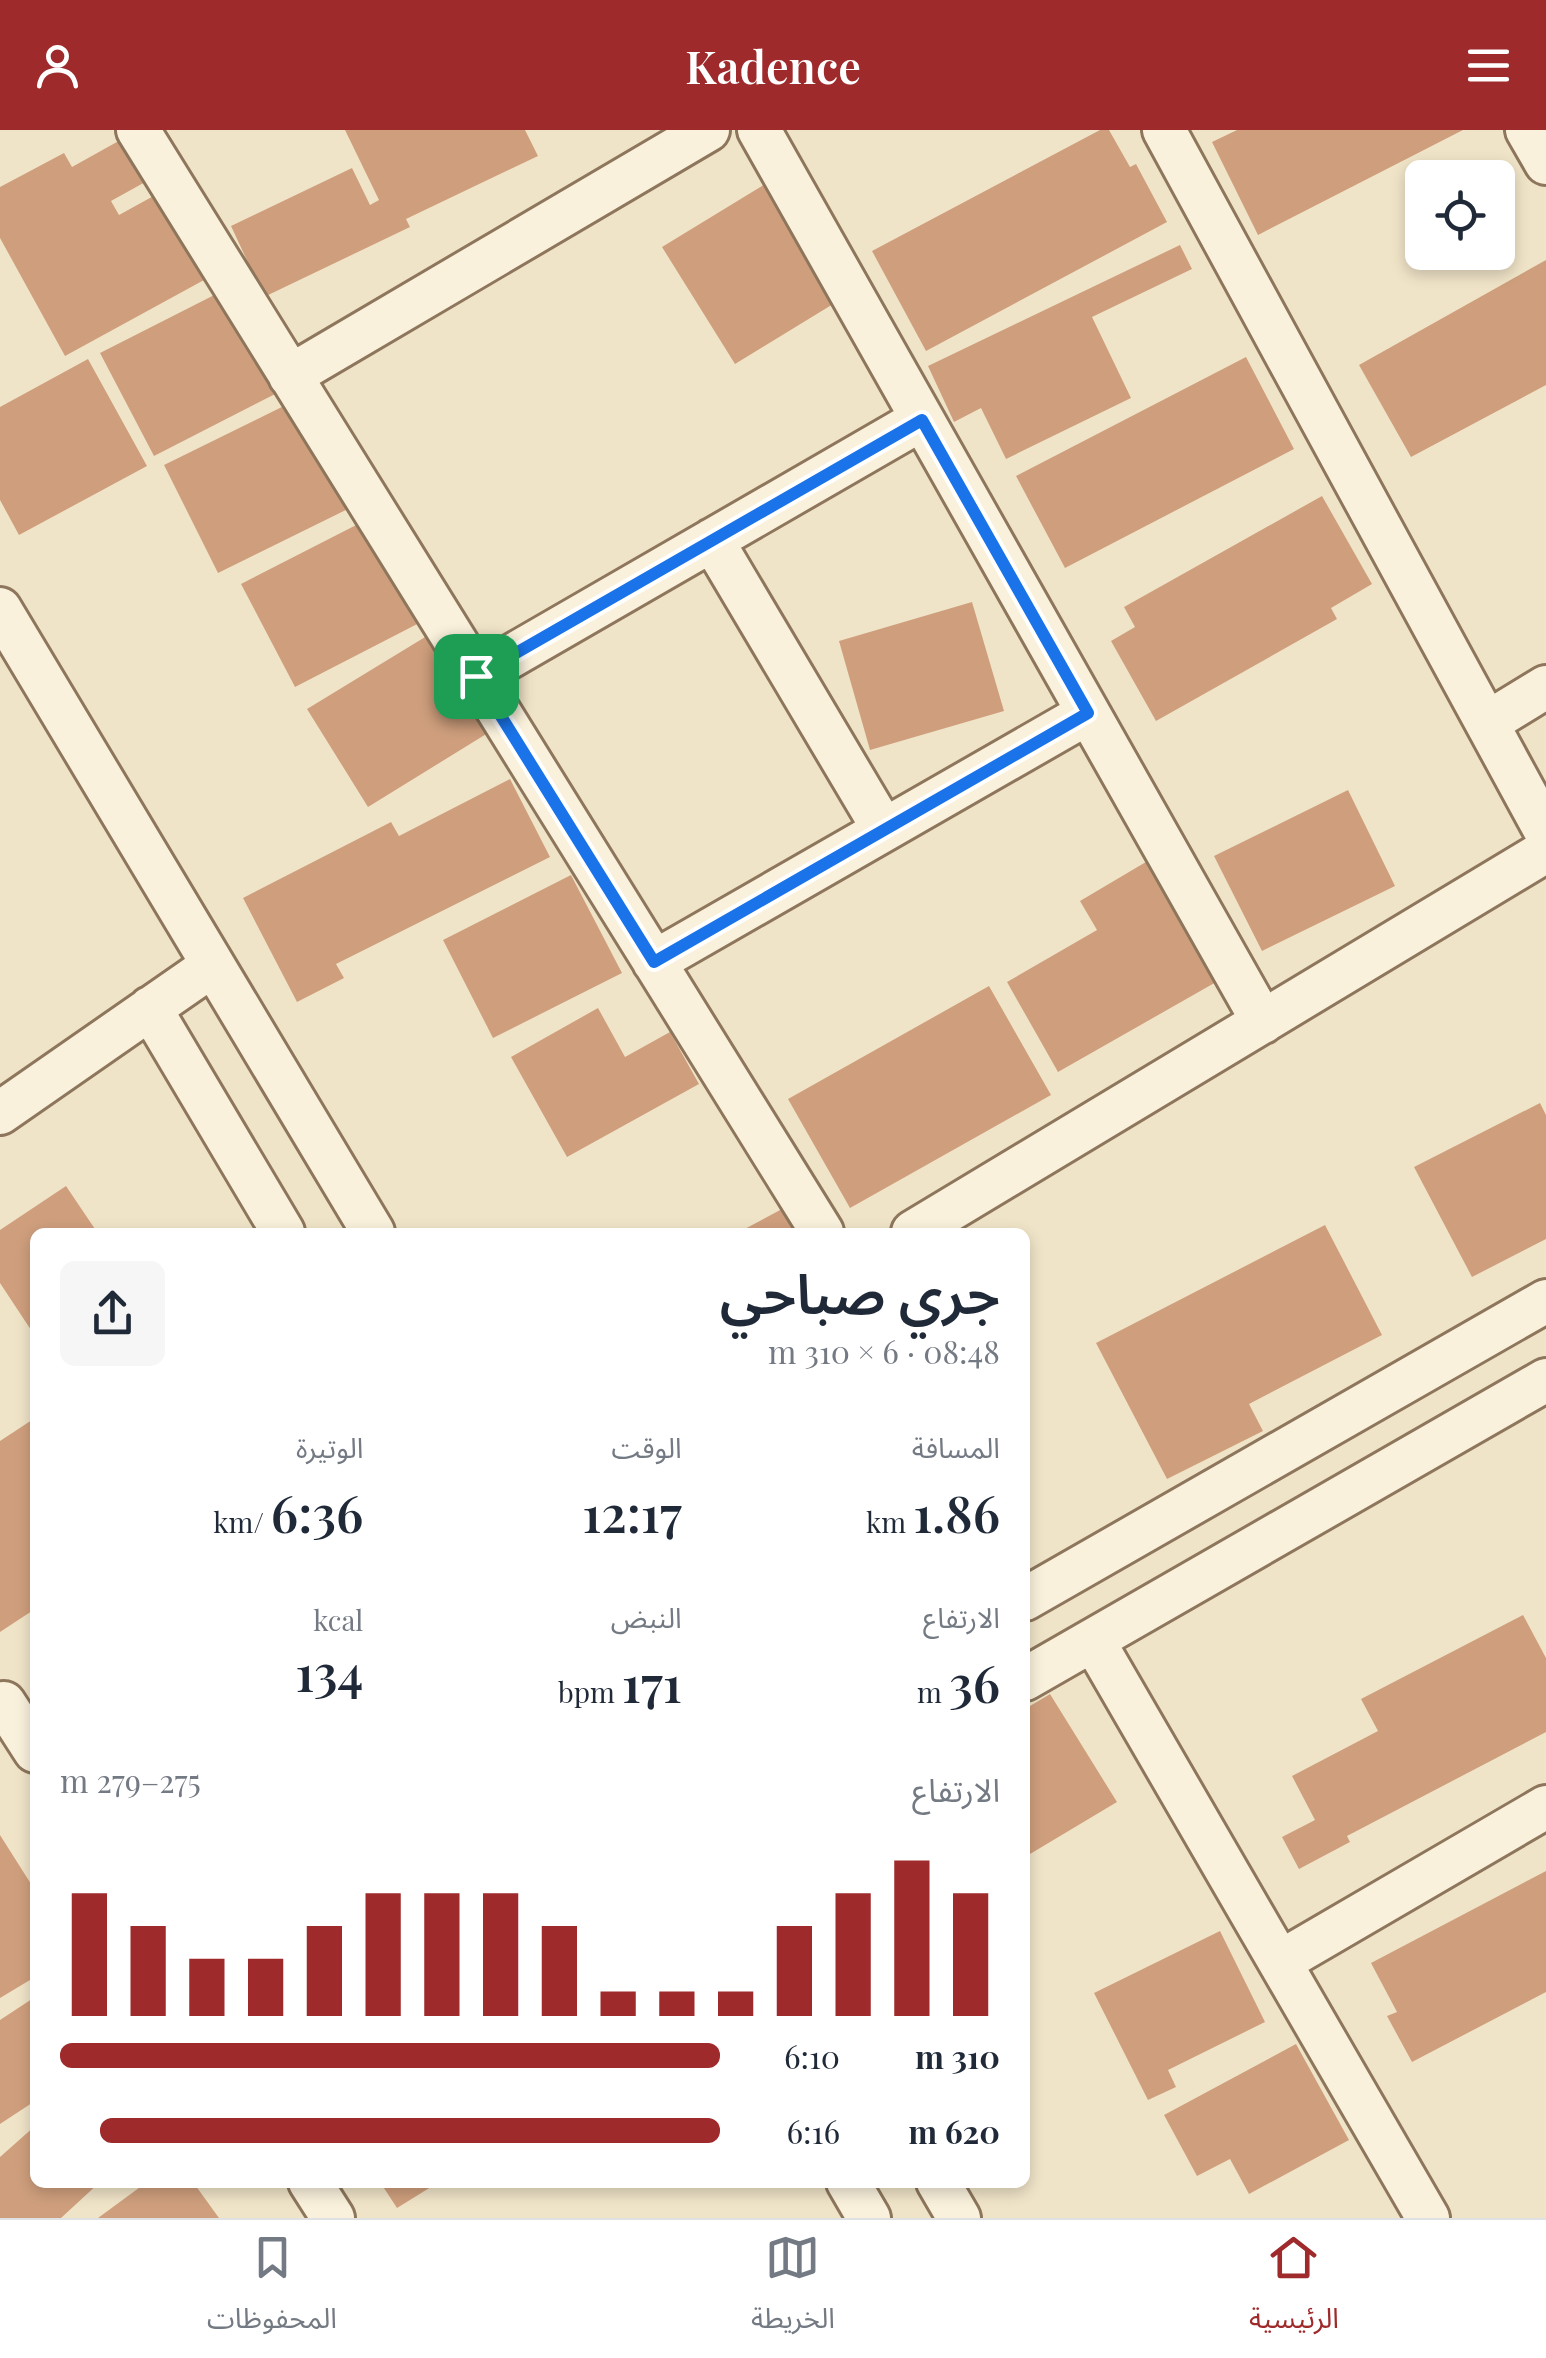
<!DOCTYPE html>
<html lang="ar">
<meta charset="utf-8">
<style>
body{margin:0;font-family:"Playfair Display","Noto Sans Arabic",serif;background:#f6f6f7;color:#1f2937;direction:rtl;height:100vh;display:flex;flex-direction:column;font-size:38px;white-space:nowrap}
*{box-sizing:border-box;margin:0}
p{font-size:32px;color:#747a83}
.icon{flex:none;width:55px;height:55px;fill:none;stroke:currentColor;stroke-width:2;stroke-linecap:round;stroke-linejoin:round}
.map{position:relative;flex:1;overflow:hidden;direction:ltr}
.panel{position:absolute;left:30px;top:1098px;width:1000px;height:960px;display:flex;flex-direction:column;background:#fff;border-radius:15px;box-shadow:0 5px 15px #0003;direction:rtl}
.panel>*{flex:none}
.fabs{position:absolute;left:1405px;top:30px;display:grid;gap:20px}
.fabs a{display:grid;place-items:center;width:110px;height:110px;border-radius:15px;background:#fff;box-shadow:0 5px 15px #0003;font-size:50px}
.pin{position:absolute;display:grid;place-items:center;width:85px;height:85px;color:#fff;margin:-42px;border-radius:20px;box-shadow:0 5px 15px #0006}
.round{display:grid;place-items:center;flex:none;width:105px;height:105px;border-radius:15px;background:#f6f6f7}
.headline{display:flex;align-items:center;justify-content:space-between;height:170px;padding:0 30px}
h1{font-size:55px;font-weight:600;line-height:75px}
.metrics{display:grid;grid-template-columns:repeat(3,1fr);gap:15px;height:170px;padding:10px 30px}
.metrics div{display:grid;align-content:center}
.metrics b{font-size:50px;font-weight:600}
.metrics small{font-size:28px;font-weight:400}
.metrics p{font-size:28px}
.chart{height:280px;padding:20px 30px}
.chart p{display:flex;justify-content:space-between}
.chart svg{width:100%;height:180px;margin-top:10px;stroke:#9e2a2b;stroke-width:6}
ul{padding:0 30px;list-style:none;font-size:32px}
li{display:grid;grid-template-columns:160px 120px 1fr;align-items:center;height:75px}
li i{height:25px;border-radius:12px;background:#9e2a2b}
header{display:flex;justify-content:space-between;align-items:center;height:130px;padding:0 30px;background:#9e2a2b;color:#fff;font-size:45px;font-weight:600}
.tab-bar{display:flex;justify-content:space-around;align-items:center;height:140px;border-top:2px solid #e0e1e3;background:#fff;font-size:28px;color:#747a83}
.tab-bar a{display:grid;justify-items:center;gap:5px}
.tab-bar .current{color:#9e2a2b}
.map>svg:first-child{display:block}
.building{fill:#cf9f7d}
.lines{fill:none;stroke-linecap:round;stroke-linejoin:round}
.minor-casing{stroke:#8d765c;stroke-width:48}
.minor{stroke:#faf1dc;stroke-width:42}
.route-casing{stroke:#fff;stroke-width:20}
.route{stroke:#1a73e8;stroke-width:12}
</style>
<header><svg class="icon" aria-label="menu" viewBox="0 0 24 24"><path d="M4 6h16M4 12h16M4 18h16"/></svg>Kadence<svg class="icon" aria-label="person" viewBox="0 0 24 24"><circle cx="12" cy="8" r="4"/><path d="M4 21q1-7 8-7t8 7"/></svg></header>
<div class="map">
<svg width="1546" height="2088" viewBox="0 0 1546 2088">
<rect width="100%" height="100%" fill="#f0e4c8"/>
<path class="building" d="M345 0H525L538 26 406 89 410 97 264 167 231 96 352 38 370 75 379 70Z
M1100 0H1109L1130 37 1136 34 1167 92 926 221 872 121Z
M1237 0H1463L1258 105 1212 12Z
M124 8 147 51 111 71 119 85 168 58 215 144 65 226 0 108V57L64 23 72 37Z
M770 51 843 168 735 234 662 117Z
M1180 115 1192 139 1092 187 1131 268 1006 329 981 278 954 292 928 236Z
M1546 130V255L1411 327 1359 235Z
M232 156 285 259 154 326 100 223Z
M1246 227 1294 319 1065 438 1016 346Z
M88 229 147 336 19 405 0 370V277Z
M302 267 356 375 218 443 164 335Z
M1322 366 1372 454 1331 478 1337 489 1156 591 1111 511 1135 497 1124 477Z
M366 390 425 490 295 557 241 454Z
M972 472 1004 581 870 620 839 511Z
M435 501 496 598 368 677 307 579Z
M510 649 550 727 336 834 344 848 297 872 243 768 391 692 399 706Z
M1348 660 1395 756 1262 821 1214 726Z
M1156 726 1232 843 1058 942 1007 852 1097 800 1080 771Z
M571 745 622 843 493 908 443 810Z
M989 856 1051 965 850 1078 788 969Z
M598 878 625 927 670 902 699 954 567 1027 511 927Z
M1540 973 1546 985V1109L1472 1147 1414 1037Z
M66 1056 97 1102H35V1206L0 1153V1100Z
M782 1079 795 1102H739Z
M1325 1095 1382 1205 1249 1274 1263 1301 1167 1349 1096 1213Z
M35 1288V1479L0 1502V1311Z
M1523 1485 1546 1528V1602L1347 1706 1350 1712 1299 1739 1282 1707 1315 1690 1292 1646 1378 1601 1361 1569Z
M1050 1564 1117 1672 1025 1727V1579Z
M0 1705 31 1754 35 1752V1847L0 1868Z
M1546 1741V1862L1412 1932 1387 1886 1397 1882 1371 1833Z
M1220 1801 1265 1892 1168 1940 1176 1957 1148 1970 1094 1863Z
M35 1867V1971L0 1994V1890Z
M1296 1914 1349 2010 1249 2064 1230 2029 1197 2046 1164 1985Z
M35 1996V2052H100L61 2088H0V2027Z
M147 2052H193L219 2088H98Z
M380 2052H439L397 2078Z"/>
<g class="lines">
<defs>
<path id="minor" d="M138 0 822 1102
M759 0 1263 892
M1164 0 1546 702
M1527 0 1546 33
M290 246 708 0
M712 410 884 700
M0 479 373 1102
M477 546 922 289
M1487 593 1546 557
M654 832 1088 583
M150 878 283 1102
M0 983 213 835
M913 1102 1546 721
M1025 1469 1546 1171
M1093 1510 1428 2088
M1025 1549 1546 1250
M4 1573 35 1621
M1280 1832 1546 1677
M310 2052 333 2088
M848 2052 869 2088
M938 2052 959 2088"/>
</defs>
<use href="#minor" class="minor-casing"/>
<use href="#minor" class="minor"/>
</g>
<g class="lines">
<defs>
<path id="route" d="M922 290 1088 583 654 832 476 546Z"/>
</defs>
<use href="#route" class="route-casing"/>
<use href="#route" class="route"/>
</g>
</svg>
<div class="fabs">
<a><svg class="icon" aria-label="locate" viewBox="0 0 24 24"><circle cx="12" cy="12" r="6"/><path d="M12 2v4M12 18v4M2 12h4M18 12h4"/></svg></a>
</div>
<div class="pin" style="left:476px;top:546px;background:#1e9e55"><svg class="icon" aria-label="arrive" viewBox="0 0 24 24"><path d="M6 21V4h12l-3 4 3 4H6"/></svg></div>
<section class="panel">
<div class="headline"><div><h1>جري صباحي</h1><p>08:48 · 6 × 310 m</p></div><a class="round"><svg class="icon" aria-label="share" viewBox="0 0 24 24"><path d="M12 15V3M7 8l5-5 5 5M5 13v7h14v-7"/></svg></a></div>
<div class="metrics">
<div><p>المسافة</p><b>1.86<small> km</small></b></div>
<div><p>الوقت</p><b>12:17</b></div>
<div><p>الوتيرة</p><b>6:36<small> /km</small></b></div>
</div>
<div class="metrics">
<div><p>الارتفاع</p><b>36<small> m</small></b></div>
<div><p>النبض</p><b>171<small> bpm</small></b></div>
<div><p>kcal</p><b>134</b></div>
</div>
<div class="chart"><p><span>الارتفاع</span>275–279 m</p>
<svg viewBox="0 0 160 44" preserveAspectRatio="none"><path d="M5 44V14M15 44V22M25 44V30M35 44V30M45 44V22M55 44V14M65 44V14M75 44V14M85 44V22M95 44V38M105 44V38M115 44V38M125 44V22M135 44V14M145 44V6M155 44V14"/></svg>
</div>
<ul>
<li><b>310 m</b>6:10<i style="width:100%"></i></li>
<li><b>620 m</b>6:16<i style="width:94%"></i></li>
</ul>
</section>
</div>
<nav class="tab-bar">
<a class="current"><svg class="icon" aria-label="home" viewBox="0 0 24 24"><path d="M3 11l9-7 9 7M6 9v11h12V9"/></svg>الرئيسية</a>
<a><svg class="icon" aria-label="map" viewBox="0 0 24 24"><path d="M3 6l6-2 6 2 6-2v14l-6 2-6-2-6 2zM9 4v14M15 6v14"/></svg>الخريطة</a>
<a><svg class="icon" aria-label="saved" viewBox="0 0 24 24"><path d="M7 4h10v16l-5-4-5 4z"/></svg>المحفوظات</a>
</nav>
